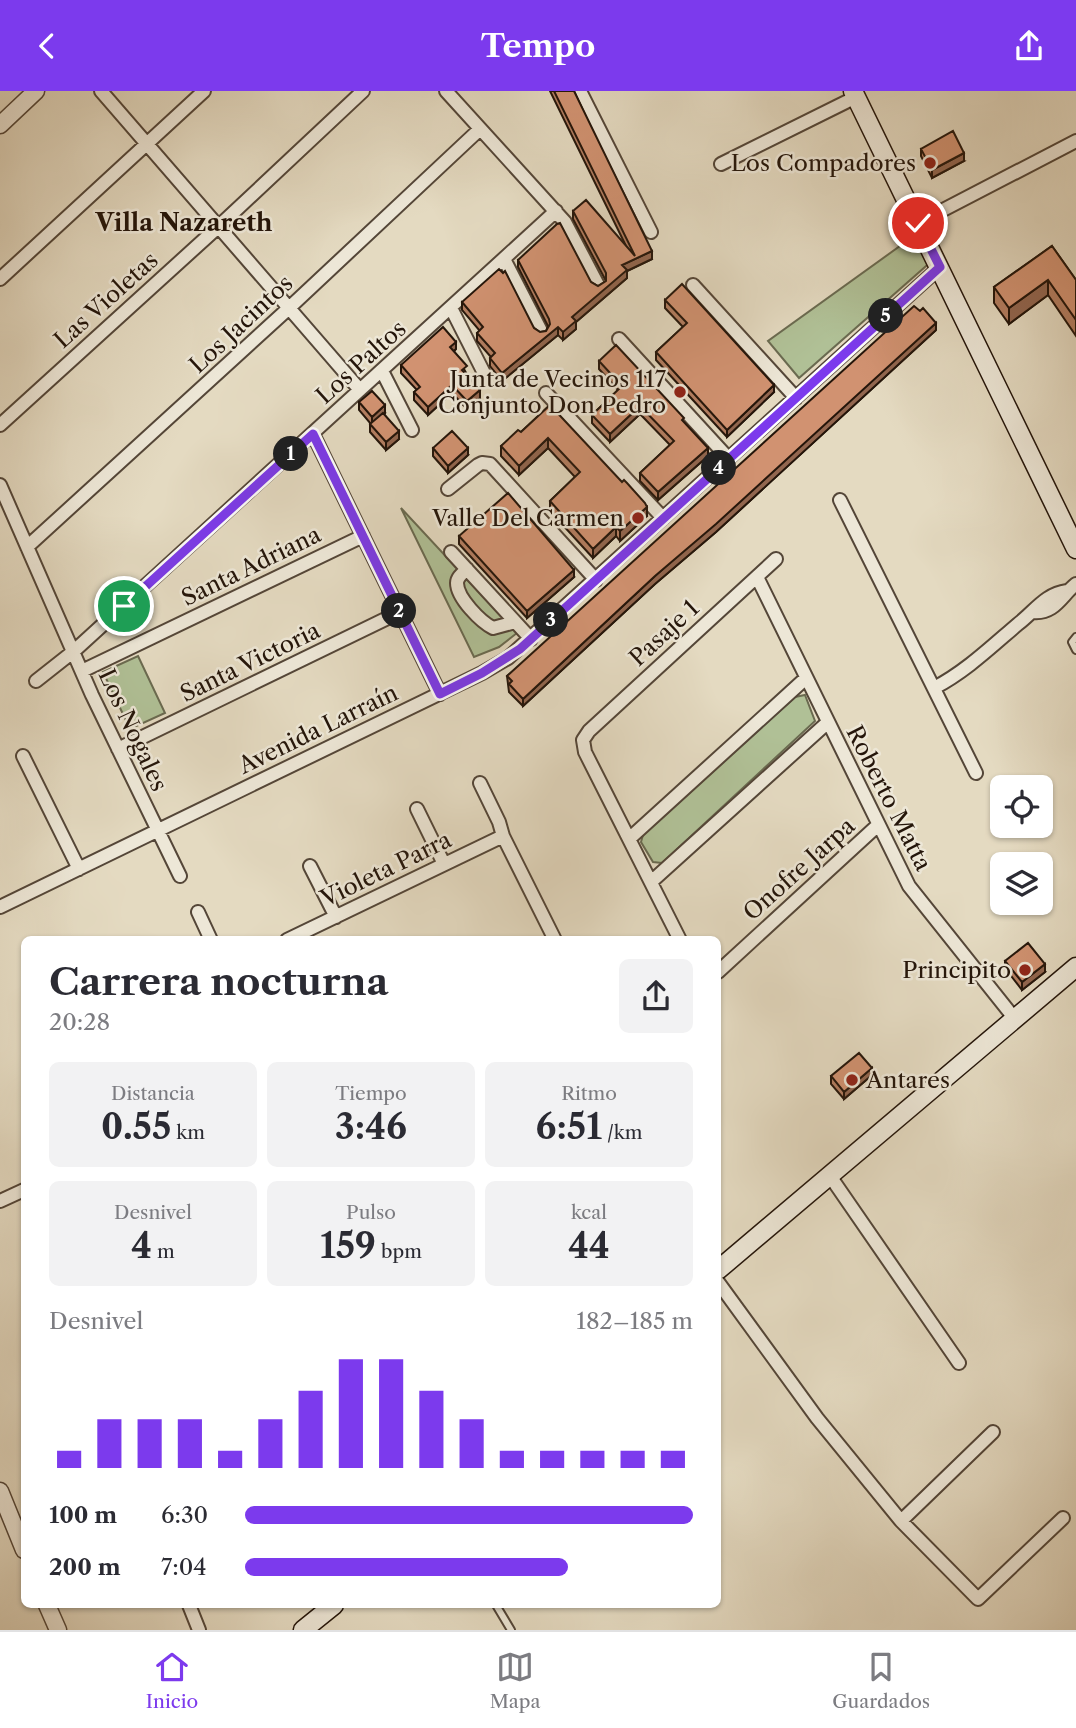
<!DOCTYPE html>
<html lang="es">
<meta charset="utf-8">
<style>
body{margin:0;font-family:"Libre Caslon Text",serif;background:#f2f2f3;color:#2b2b33;height:100vh;display:flex;flex-direction:column;font-size:26px;white-space:nowrap}
*{box-sizing:border-box;margin:0}
p{font-size:23px;color:#7c7c81}
.icon{flex:none;width:38px;height:38px;fill:none;stroke:currentColor;stroke-width:2;stroke-linecap:round;stroke-linejoin:round}
.map{position:relative;flex:1;overflow:hidden}
.details{position:absolute;left:21px;top:845px;width:700px;height:672px;display:flex;flex-direction:column;background:#fff;border-radius:10px;box-shadow:0 2px 5px #0004}
.details>*{flex:none}
.fabs{position:absolute;left:990px;top:684px;display:grid;gap:14px}
.fabs a{display:grid;place-items:center;width:63px;height:63px;border-radius:10px;background:#fff;box-shadow:0 2px 5px #0004;font-size:35px}
.pin{position:absolute;display:grid;place-items:center;width:60px;height:60px;color:#fff;margin:-30px;border:4px solid #fff;border-radius:50%;box-shadow:0 2px 7px #0007}
.km{position:absolute;width:35px;height:35px;margin:-18px;border-radius:50%;background:#222;color:#fff;font-size:19px;line-height:35px;text-align:center}
.round{display:grid;place-items:center;flex:none;width:74px;height:74px;border-radius:10px;background:#f2f2f3}
.overview{display:flex;align-items:center;justify-content:space-between;height:119px;padding:0 28px}
h1{font-size:38px;font-weight:700;line-height:52px}
.figures{display:grid;grid-template-columns:repeat(3,1fr);gap:10px;height:119px;padding:7px 28px}
.figures div{display:grid;align-content:center;border-radius:10px;background:#f2f2f3;text-align:center}
.figures b{font-size:35px;font-weight:700}
.figures small{font-size:19px;font-weight:400}
.figures p{font-size:19px}
.chart{height:196px;padding:14px 28px}
.chart p{display:flex;justify-content:space-between}
.chart svg{width:100%;height:126px;margin-top:7px;stroke:#7c3aed;stroke-width:6}
ul{padding:0 28px;list-style:none;font-size:23px}
li{display:grid;grid-template-columns:112px 84px 1fr;align-items:center;height:52px}
li i{height:18px;border-radius:9px;background:#7c3aed}
header{display:flex;justify-content:space-between;align-items:center;height:91px;padding:0 28px;background:#7c3aed;color:#fff;font-size:32px;font-weight:700}
.menu{display:flex;justify-content:space-around;align-items:center;height:98px;border-top:2px solid #e1e1e2;background:#fff;font-size:19px;color:#7c7c81}
.menu a{display:grid;justify-items:center;gap:4px}
.menu .on{color:#7c3aed}
.map>svg:first-child{display:block}
.green{fill:#b0c096;stroke:#6a6a50;stroke-width:2}
.lines{fill:none;stroke-linecap:round;stroke-linejoin:round}
.service-casing{stroke:#544638;stroke-width:10}
.minor-casing{stroke:#544638;stroke-width:16}
.tertiary-casing{stroke:#544638;stroke-width:19}
.secondary-casing{stroke:#24150a;stroke-width:21}
.service{stroke:#ede7d7;stroke-width:6}
.minor{stroke:#ede7d7;stroke-width:12}
.tertiary{stroke:#ede7d7;stroke-width:16}
.secondary{stroke:#ede7d7;stroke-width:18}
.wall{fill:#b47e61;stroke:#24150a;stroke-width:2}
.shaded-wall{fill:#92664f;stroke:#24150a;stroke-width:2}
.building{fill:#d19271;stroke:#24150a;stroke-width:2}
.route-casing{stroke:#fff;stroke-width:14}
.route{stroke:#7c3aed;stroke-width:9}
.poi-dot{fill:#8f2418;stroke:#ede7d7;stroke-width:2.5}
.labels{text-anchor:middle;stroke-width:5;stroke-linejoin:round;paint-order:stroke}
.poi-label{font-size:23px;fill:#24150a;stroke:#ede7d7;text-anchor:end}
.street-label{font-size:23px;fill:#24150a;stroke:#ede7d7}
.neighbourhood-label{font-size:24px;font-weight:bold;fill:#24150a;stroke:#ede7d7}
</style>
<header><svg class="icon" aria-label="back" viewBox="0 0 24 24"><path d="M15 5l-7 7 7 7"/></svg>Tempo<svg class="icon" aria-label="share" viewBox="0 0 24 24"><path d="M12 15V3M7 8l5-5 5 5M5 13v7h14v-7"/></svg></header>
<div class="map">
<svg width="1076" height="1539" viewBox="0 0 1076 1539">
<rect width="100%" height="100%" fill="#e4dac1"/>
<filter id="stains"><feTurbulence type="fractalNoise" baseFrequency=".00286" numOctaves="4"/><feColorMatrix values="0 0 0 0 .2 0 0 0 0 .09 0 0 0 0 .02 0 0 0 .5 -.17"/></filter>
<radialGradient id="worn" r=".72"><stop offset=".6" stop-color="#630" stop-opacity="0"/><stop offset="1" stop-color="#630" stop-opacity=".3"/></radialGradient>
<path class="green" d="M918 142 934 168 799 287 768 250Z
M401 417 517 542 499 556 474 566Z
M138 565 165 622 130 638 103 581Z
M805 604 815 630 662 772 653 771 641 751 643 744 795 606Z"/>
<g class="lines">
<defs>
<path id="service" d="M1076 546 1072 551 1076 559
M496 1514 511 1539"/>
<path id="minor" d="M101 0 360 299
M446 0 565 131 598 194
M580 0 651 141
M721 73 856 6
M918 132 1076 50
M504 168 541 240
M0 188 204 0
M693 194 796 307
M451 217 486 286
M619 248 729 368
M382 280 412 339
M546 302 663 427
M0 334 218 136 363 0
M313 343 440 603
M0 394 92 604 180 785
M448 398 478 374 482 372 490 373 596 489
M840 409 976 682
M27 456 289 217 480 38
M451 461 531 548
M467 478C463 482 457 486 457 492 457 507 481 531 493 537L515 531
M757 486 909 795 1015 928
M1033 521C1055 523 1061 505 1076 493
M82 580 363 445
M36 590 74 560 556 120
M934 597C965 581 991 556 1018 533 1035 520 1045 503 1067 500
M118 658 400 521
M23 665 79 778
M480 692 499 731 503 745 555 849
M417 718 444 773
M629 748 806 587
M310 775 336 826
M651 791 827 632
M0 816 482 582 508 567 940 176
M198 821 211 849
M287 849 503 745
M680 849 585 661 583 649 589 640 776 468
M718 881 877 735
M830 1085 959 1272
M0 1110 24 1099
M718 1191 817 1327 901 1430 978 1508 1063 1427
M901 1430 993 1341
M189 1514 199 1539"/>
<path id="tertiary" d="M0 34 36 0
M0 1400 24 1459
M47 1514 58 1539"/>
<path id="secondary" d="M853 0 1076 458
M718 1179 1076 876
M303 1539 334 1514"/>
</defs>
<use href="#service" class="service-casing"/>
<use href="#minor" class="minor-casing"/>
<use href="#tertiary" class="tertiary-casing"/>
<use href="#secondary" class="secondary-casing"/>
<use href="#service" class="service"/>
<use href="#minor" class="minor"/>
<use href="#tertiary" class="tertiary"/>
<use href="#secondary" class="secondary"/>
</g>
<path class="wall" d="M550 0H574L652 168 627 180V187L576 231V238L563 249 558 244 502 290 490 275V267L491 266 477 250V242L480 240 462 219V211L534 237 540 241 546 240 548 235 518 176V169L591 191 598 195 606 190 573 128V120L626 155Z
M921 58 964 70 932 87 921 65Z
M1052 155 1076 189V245L1048 204 1009 233 994 212V196Z
M665 209 774 301 727 346 656 269V261L683 236 665 217Z
M936 239 716 441 655 493 523 615 509 601 507 585Z
M456 258 454 260 480 307 467 318 452 302 428 324 414 309V301L417 299 401 282V274Z
M599 270 684 332 708 365 658 409 640 390V382L670 354 640 323 610 351 592 332V324L618 299 599 278Z
M359 311 385 322 384 323 399 348 386 359 370 341V333H371L359 319Z
M550 314 647 425 620 450 616 445 593 467 550 420V410L575 386 548 357 519 384 501 365V355L521 341Z
M433 357 468 364 448 382 433 365Z
M459 445 574 486 527 527 459 453Z
M1005 870 1045 881 1022 899 1005 877Z
M872 984 844 1008 831 993V985Z"/>
<path class="shaded-wall" d="M964 62V70L932 87V79Z
M652 160V168L627 180V187L576 231V238L563 249V241L572 226 622 174Z
M1048 189V204L1009 233V217Z
M936 232V239L716 441 655 493 523 615V608L655 485Z
M558 236V244L502 290V282Z
M456 251V258L450 263V256Z
M452 294V302L428 324V316Z
M774 294V301L727 346V339Z
M480 299V307L467 318V310Z
M385 314V322L372 334V326Z
M640 315V323L610 351V343Z
M399 340V348L386 359V351Z
M548 347V357L519 384V375Z
M468 357V364L448 382V375Z
M708 357V365L658 409V401Z
M647 416V425L620 450V440Z
M616 436V445L593 467V458Z
M574 479V486L527 527V520Z
M1045 873V881L1022 899V891Z
M872 977V984L844 1008V1001Z"/>
<path class="building" d="M554 0H574L652 160 622 174 627 179 572 226 576 230 563 241 558 236 502 282 490 267 495 262 477 242 483 236 462 211 499 178 503 182 505 180 534 237 540 241 546 240 550 233 549 228 518 169 557 133 560 132 591 191 598 195 606 190V182L573 120 586 109 635 165Z
M953 40 964 62 932 79 921 58Z
M1052 155 1076 189V229L1048 189 1009 217 994 196Z
M682 193 774 294 727 339 656 261 687 232 665 209Z
M914 215 920 220 923 217 936 232 716 433 655 485 523 608 509 593 512 590 507 585Z
M443 236 456 251 450 256 467 275 462 279 480 299 467 310 452 294 428 316 414 301 420 296 401 274Z
M616 254 684 327 682 329 708 357 658 401 640 382 674 350 640 315 610 343 592 324 622 295 599 270Z
M372 300 385 314 372 326 359 311Z
M550 314 622 391 624 389 627 392 645 412 647 416 620 440 616 436 593 458 550 410 580 381 548 347 519 375 501 355 518 339 521 341Z
M383 322 399 340 386 351 370 333Z
M452 340 468 357 448 375 433 357Z
M508 402 574 479 527 520 459 445Z
M1028 852 1045 873 1022 891 1005 870Z
M859 962 872 977 844 1001 831 985Z"/>
<g class="lines">
<defs>
<path id="route" d="M124 515 313 343 440 603 482 582 520 558 940 176 918 132"/>
</defs>
<use href="#route" class="route-casing"/>
<use href="#route" class="route"/>
</g>
<g class="poi-dot">
<circle cx="930" cy="72" r="7"/>
<circle cx="680" cy="301" r="7"/>
<circle cx="638" cy="427" r="7"/>
<circle cx="1025" cy="879" r="7"/>
<circle cx="852" cy="989" r="7"/>
</g>
<g class="labels">
<g class="poi-label">
<text x="916" y="80">Los Compadores</text>
<text x="666" y="296">Junta de Vecinos 117<tspan x="666" dy="26">Conjunto Don Pedro</tspan></text>
<text x="624" y="435">Valle Del Carmen</text>
<text x="1011" y="887">Principito</text>
<text x="866" y="997" text-anchor="start">Antares</text>
</g>
<g class="street-label">
<text transform="translate(106 209) rotate(-42)" y="8">Las Violetas</text>
<text transform="translate(241 233) rotate(-43)" y="8">Los Jacintos</text>
<text transform="translate(361 271) rotate(-42)" y="8">Los Paltos</text>
<text transform="translate(251 475) rotate(-26)" y="8">Santa Adriana</text>
<text transform="translate(664 542) rotate(-43)" y="8">Pasaje 1</text>
<text transform="translate(250 571) rotate(-26)" y="8">Santa Victoria</text>
<text transform="translate(318 638) rotate(-26)" y="8">Avenida Larraín</text>
<text transform="translate(133 639) rotate(65)" y="8">Los Nogales</text>
<text transform="translate(889 707) rotate(63)" y="8">Roberto Matta</text>
<text transform="translate(386 778) rotate(-26)" y="8">Violeta Parra</text>
<text transform="translate(799 778) rotate(-42)" y="8">Onofre Jarpa</text>
</g>
<g class="neighbourhood-label">
<text x="184" y="140">Villa Nazareth</text>
</g>
</g>
<rect width="100%" height="100%" filter="url(#stains)"/>
<rect width="100%" height="100%" fill="url(#worn)"/>
</svg>
<div class="fabs">
<a><svg class="icon" aria-label="locate" viewBox="0 0 24 24"><circle cx="12" cy="12" r="6"/><path d="M12 2v4M12 18v4M2 12h4M18 12h4"/></svg></a>
<a><svg class="icon" aria-label="layers" viewBox="0 0 24 24"><path d="M12 4l9 5-9 5-9-5zM3 14l9 5 9-5"/></svg></a>
</div>
<div class="pin" style="left:124px;top:515px;background:#1e9e55"><svg class="icon" aria-label="arrive" viewBox="0 0 24 24"><path d="M6 21V4h12l-3 4 3 4H6"/></svg></div>
<div class="pin" style="left:918px;top:132px;background:#d93025"><svg class="icon" aria-label="check" viewBox="0 0 24 24"><path d="M5 12l5 5 9-10"/></svg></div>
<b class="km" style="left:291px;top:363px">1</b>
<b class="km" style="left:399px;top:520px">2</b>
<b class="km" style="left:551px;top:529px">3</b>
<b class="km" style="left:719px;top:377px">4</b>
<b class="km" style="left:886px;top:225px">5</b>
<section class="details">
<div class="overview"><div><h1>Carrera nocturna</h1><p>20:28</p></div><a class="round"><svg class="icon" aria-label="share" viewBox="0 0 24 24"><path d="M12 15V3M7 8l5-5 5 5M5 13v7h14v-7"/></svg></a></div>
<div class="figures">
<div><p>Distancia</p><b>0.55<small> km</small></b></div>
<div><p>Tiempo</p><b>3:46</b></div>
<div><p>Ritmo</p><b>6:51<small> /km</small></b></div>
</div>
<div class="figures">
<div><p>Desnivel</p><b>4<small> m</small></b></div>
<div><p>Pulso</p><b>159<small> bpm</small></b></div>
<div><p>kcal</p><b>44</b></div>
</div>
<div class="chart"><p><span>Desnivel</span>182–185 m</p>
<svg viewBox="0 0 160 44" preserveAspectRatio="none"><path d="M5 44V38M15 44V27M25 44V27M35 44V27M45 44V38M55 44V27M65 44V17M75 44V6M85 44V6M95 44V17M105 44V27M115 44V38M125 44V38M135 44V38M145 44V38M155 44V38"/></svg>
</div>
<ul>
<li><b>100 m</b>6:30<i style="width:100%"></i></li>
<li><b>200 m</b>7:04<i style="width:72%"></i></li>
</ul>
</section>
</div>
<nav class="menu">
<a class="on"><svg class="icon" aria-label="home" viewBox="0 0 24 24"><path d="M3 11l9-7 9 7M6 9v11h12V9"/></svg>Inicio</a>
<a><svg class="icon" aria-label="map" viewBox="0 0 24 24"><path d="M3 6l6-2 6 2 6-2v14l-6 2-6-2-6 2zM9 4v14M15 6v14"/></svg>Mapa</a>
<a><svg class="icon" aria-label="saved" viewBox="0 0 24 24"><path d="M7 4h10v16l-5-4-5 4z"/></svg>Guardados</a>
</nav>
